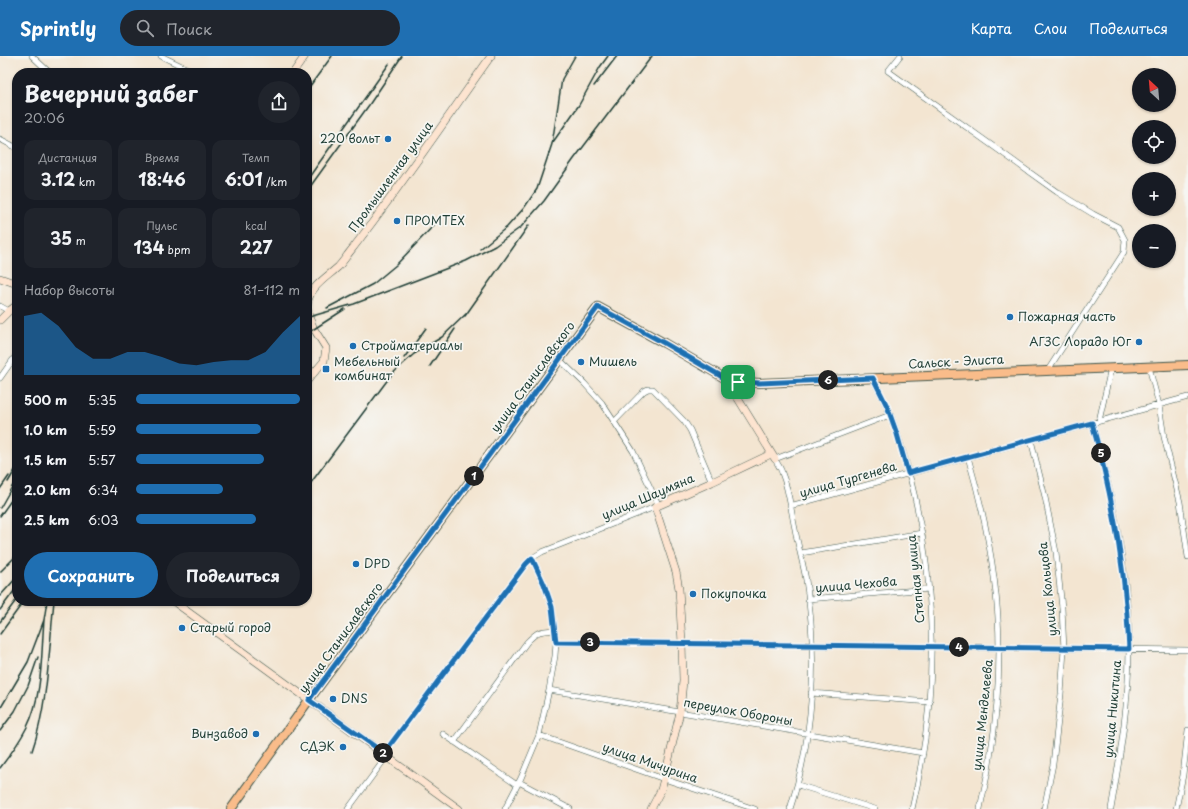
<!DOCTYPE html>
<html lang="ru">
<meta charset="utf-8">
<style>
body{margin:0;font-family:"Playpen Sans",sans-serif;background:#20242c;color:#f1f3f6;height:100vh;display:flex;flex-direction:column;font-size:15px;white-space:nowrap}
*{box-sizing:border-box;margin:0}
p{font-size:13px;color:#9ea1a6}
.icon{flex:none;width:22px;height:22px;fill:none;stroke:currentColor;stroke-width:2;stroke-linecap:round;stroke-linejoin:round}
.map{position:relative;flex:1;overflow:hidden}
.side{position:absolute;left:12px;top:12px;width:300px;height:538px;display:flex;flex-direction:column;background:#171b24;border-radius:16px;box-shadow:0 1px 3px #0004}
.side>*{flex:none}
.needle{width:26px;rotate:334deg}
.fabs{position:absolute;left:1132px;top:12px;display:grid;gap:8px}
.fabs a{display:grid;place-items:center;width:44px;height:44px;border-radius:50%;background:#171b24;box-shadow:0 1px 3px #0004;font-size:20px}
.pin{position:absolute;display:grid;place-items:center;width:34px;height:34px;color:#fff;margin:-17px;border-radius:8px;box-shadow:0 2px 6px #0006}
.km{position:absolute;width:20px;height:20px;margin:-10px;border-radius:50%;background:#222;color:#fff;font-size:11px;line-height:20px;text-align:center}
.round{display:grid;place-items:center;flex:none;width:42px;height:42px;border-radius:21px;background:#20242c}
.summary{display:flex;align-items:center;justify-content:space-between;height:68px;padding:0 12px}
h1{font-size:22px;font-weight:700;line-height:30px}
.stats{display:grid;grid-template-columns:repeat(3,1fr);gap:6px;height:68px;padding:4px 12px}
.stats div{display:grid;align-content:center;border-radius:10px;background:#20242c;text-align:center}
.stats b{font-size:17px;font-weight:700}
.stats small{font-size:11px;font-weight:400}
.stats p{font-size:11px}
.chart{height:112px;padding:8px 12px}
.chart p{display:flex;justify-content:space-between}
.chart svg{width:100%;height:72px;margin-top:4px;fill:#1f6fb2;opacity:.7}
.cta{display:flex;gap:8px;margin-top:auto;padding:8px 12px}
.cta a{flex:1;height:46px;border-radius:24px;background:#1f6fb2;color:#fff;font-size:16px;font-weight:700;line-height:46px;text-align:center}
.cta a+a{background:#20242c;color:#f1f3f6}
ul{padding:0 12px;list-style:none;font-size:13px}
li{display:grid;grid-template-columns:64px 48px 1fr;align-items:center;height:30px}
li i{height:10px;border-radius:5px;background:#1f6fb2}
header{display:flex;align-items:center;gap:24px;box-sizing:border-box;height:56px;padding:0 20px;background:#1f6fb2;color:#fff}
header strong{font-size:19px}
nav{display:flex;gap:22px;margin-inline-start:auto;font-size:14px}
.search{width:280px;height:36px;background:#20242c;display:flex;align-items:center;gap:10px;box-sizing:border-box;padding:0 14px;border-radius:22px;color:#9ea1a6;font-size:15px}
.map>svg:first-child{display:block}
.lines{fill:none;stroke-linecap:round;stroke-linejoin:round}
.street-casing{stroke:#3f564c;stroke-width:6}
.secondary-casing{stroke:#3f564c;stroke-width:8}
.primary-casing{stroke:#3f564c;stroke-width:10}
.street{stroke:#fff;stroke-width:5}
.secondary{stroke:#fde4d0;stroke-width:7}
.primary{stroke:#f9bc8a;stroke-width:8}
.rail{stroke:#1f3d34;stroke-width:1.5}
.route-casing{stroke:#fff;stroke-width:8}
.route{stroke:#1f6fb2;stroke-width:5}
.poi-dot{fill:#1f6fb2;stroke:#f6f6f2;stroke-width:1.5}
.labels{text-anchor:middle;stroke-width:3.5;stroke-linejoin:round;paint-order:stroke}
.poi-label{font-size:12px;fill:#1f3d34;stroke:#f6f6f2;text-anchor:start}
.street-label{font-size:12px;fill:#1f3d34;stroke:#f6f6f2}
</style>
<header>
<strong>Sprintly</strong>
<div class="search"><svg class="icon" aria-label="search" viewBox="0 0 24 24"><circle cx="10" cy="10" r="6"/><path d="M15 15l6 6"/></svg>Поиск</div>
<nav><a>Карта</a><a>Слои</a><a>Поделиться</a></nav>
</header>
<div class="map">
<svg width="1188" height="753" viewBox="0 0 1188 753">
<rect width="100%" height="100%" fill="#f6f6f2"/>
<filter id="ink" filterUnits="userSpaceOnUse"><feTurbulence type="fractalNoise" baseFrequency=".025" numOctaves="2"/><feDisplacementMap in="SourceGraphic" scale="8" xChannelSelector="R" yChannelSelector="G"/><feConvolveMatrix kernelMatrix="1 2 1 2 8 2 1 2 1" color-interpolation-filters="sRGB"/></filter>
<filter id="wash" filterUnits="userSpaceOnUse"><feTurbulence type="fractalNoise" baseFrequency=".012" numOctaves="4" result="noise"/><feDisplacementMap in="SourceGraphic" scale="16" xChannelSelector="R" yChannelSelector="G"/><feGaussianBlur stdDeviation="0.9" result="paint"/><feColorMatrix in="noise" values="0 0 0 0 0 0 0 0 0 0 0 0 0 0 0 0 0 1.4 0 .05"/><feComposite in="paint" operator="in"/></filter>
<g filter="url(#wash)">
<rect width="100%" height="100%" fill="#f3e5d1"/>
</g>
<g filter="url(#ink)">
<g class="lines">
<defs>
<path id="street" d="M32 0 50 17
M161 0 196 17
M900 0 888 15 1057 136 1093 158 1118 171 1125 184 1124 196 1048 314
M0 83 17 92
M0 250 9 255
M560 304 584 327 602 347 633 395 659 450
M1149 311 1159 349 1164 381 1180 446 1188 501
M0 322 17 298
M873 322C877 331 882 340 886 349 897 372 903 397 910 421 938 530 938 644 912 753
M1099 365 1111 312
M614 366 644 335 648 333H653L684 365 690 374 712 426
M1092 367C1113 440 1129 517 1129 593 1129 647 1120 701 1111 753
M1031 384 1045 441 1056 496 1062 552 1064 594 1061 638 1053 708 1044 753
M968 401C986 463 999 528 999 593 999 629 996 666 990 702 988 719 983 736 980 753
M790 450 1188 341
M801 497 922 477
M808 543 929 533
M556 586 1188 594
M549 634 923 697
M811 637 930 646
M443 678 517 729
M539 679 664 723 755 753
M454 686 527 586C538 575 539 575 555 574
M384 697 526 508 532 502 542 496 655 451
M519 726 570 753
M798 729 875 753
M348 753 387 700
M505 753 521 722 539 679 549 634 555 600 556 586 552 551 544 528 532 502
M790 753C814 680 818 599 806 524 803 507 798 490 795 473 791 455 789 434 782 417 781 412 777 408 775 403L890 359
M1176 753 1183 719 1188 674"/>
<path id="secondary" d="M293 17 305 0
M0 222 17 228
M307 250C308 232 326 222 338 211 342 207 346 201 349 197 399 133 444 66 491 0
M307 253 309 261 314 273 326 292 324 305 307 325
M0 264 9 255 17 249
M726 323 775 403
M173 545 459 753
M651 753 661 734 667 711 680 656 683 625 682 587 679 533 676 516 655 451 712 426 771 398"/>
<path id="primary" d="M231 753 309 644 598 251 664 287 726 323 738 326 760 327 1188 309"/>
</defs>
<use href="#street" class="street-casing"/>
<use href="#secondary" class="secondary-casing"/>
<use href="#primary" class="primary-casing"/>
<use href="#street" class="street"/>
<use href="#secondary" class="secondary"/>
<use href="#primary" class="primary"/>
<path class="rail" d="M594 30 617 0
M307 34 332 0
M553 86 579 49 600 11 608 0
M307 124 389 8
M307 135 369 49 402 0
M480 193 485 189 507 171 524 152 537 133 552 88 562 23 575 0
M327 252 373 228 396 209 435 168
M465 260 529 169
M309 261 354 248 466 205 495 190 521 171 544 145 574 103 652 0
M307 278 314 273 345 253
M404 302 426 272
M430 310 455 273
M8 426 17 411
M307 432 392 318 414 298 442 281 468 256
M0 433 9 420
M0 452 17 422
M0 460 17 436
M0 516 17 499
M0 540 17 521
M0 554 17 531
M0 566 17 543
M0 578 24 545
M0 653 28 606 44 564 47 545
M0 675 15 655 28 630 38 601
M32 695C48 649 49 593 54 545
M0 712C10 699 20 685 27 671 43 639 41 599 44 564"/>
</g>
</g>
<g class="lines" filter="url(#ink)">
<defs>
<path id="route" d="M598 251 664 287 726 323 738 326 760 327 873 322 887 350 897 378 908 417 1092 367C1113 441 1126 516 1129 593L556 586 552 551 544 528 532 502 526 508 384 697 309 644Z"/>
</defs>
<use href="#route" class="route-casing"/>
<use href="#route" class="route"/>
</g>
<g class="poi-dot">
<circle cx="388" cy="83" r="4"/>
<circle cx="397" cy="165" r="4"/>
<circle cx="1010" cy="261" r="4"/>
<circle cx="1139" cy="286" r="4"/>
<circle cx="353" cy="290" r="4"/>
<circle cx="581" cy="306" r="4"/>
<rect x="322" y="309" width="8" height="8" rx="2"/>
<circle cx="356" cy="508" r="4"/>
<circle cx="693" cy="538" r="4"/>
<circle cx="182" cy="572" r="4"/>
<circle cx="333" cy="643" r="4"/>
<circle cx="256" cy="678" r="4"/>
<circle cx="343" cy="691" r="4"/>
</g>
<g class="labels">
<g class="poi-label">
<text x="380" y="87" text-anchor="end">220 вольт</text>
<text x="405" y="169">ПРОМТЕХ</text>
<text x="1018" y="265">Пожарная часть</text>
<text x="1131" y="290" text-anchor="end">АГЗС Лорадо Юг</text>
<text x="361" y="294">Стройматериалы</text>
<text x="334" y="310">Мебельный<tspan x="334" dy="14">комбинат</tspan></text>
<text x="589" y="310">Мишель</text>
<text x="364" y="512">DPD</text>
<text x="701" y="542">Покупочка</text>
<text x="190" y="576">Старый город</text>
<text x="341" y="647">DNS</text>
<text x="248" y="682" text-anchor="end">Винзавод</text>
<text x="335" y="695" text-anchor="end">СДЭК</text>
</g>
<g class="street-label">
<text transform="translate(391 121) rotate(-54)" y="4">Промышленная улица</text>
<text transform="translate(956 306) rotate(-3)" y="4">Сальск - Элиста</text>
<text transform="translate(533 321) rotate(-54)" y="4">улица Станиславского</text>
<text transform="translate(848 424) rotate(-16)" y="4">улица Тургенева</text>
<text transform="translate(648 441) rotate(-23)" y="4">улица Шаумяна</text>
<text transform="translate(916 523) rotate(-96)" y="4">Степная улица</text>
<text transform="translate(856 529) rotate(-5)" y="4">улица Чехова</text>
<text transform="translate(1048 533) rotate(-96)" y="4">улица Кольцова</text>
<text transform="translate(341 582) rotate(-54)" y="4">улица Станиславского</text>
<text transform="translate(1113 653) rotate(-85)" y="4">улица Никитина</text>
<text transform="translate(738 656) rotate(10)" y="4">переулок Обороны</text>
<text transform="translate(983 659) rotate(-84)" y="4">улица Менделеева</text>
<text transform="translate(650 707) rotate(19)" y="4">улица Мичурина</text>
</g>
</g>
</svg>
<div class="fabs">
<a><svg class="needle" viewBox="-14 -14 28 28"><path d="M0-13l5 13h-10z" fill="#e53935"/><path d="M0 13l5-13h-10z" fill="#9ea1a6"/></svg></a>
<a><svg class="icon" aria-label="locate" viewBox="0 0 24 24"><circle cx="12" cy="12" r="6"/><path d="M12 2v4M12 18v4M2 12h4M18 12h4"/></svg></a>
<a>+</a>
<a>−</a>
</div>
<div class="pin" style="left:738px;top:326px;background:#1e9e55"><svg class="icon" aria-label="arrive" viewBox="0 0 24 24"><path d="M6 21V4h12l-3 4 3 4H6"/></svg></div>
<b class="km" style="left:474px;top:420px">1</b>
<b class="km" style="left:383px;top:697px">2</b>
<b class="km" style="left:590px;top:586px">3</b>
<b class="km" style="left:959px;top:591px">4</b>
<b class="km" style="left:1101px;top:397px">5</b>
<b class="km" style="left:828px;top:324px">6</b>
<section class="side">
<div class="summary"><div><h1>Вечерний забег</h1><p>20:06</p></div><a class="round"><svg class="icon" aria-label="share" viewBox="0 0 24 24"><path d="M12 15V3M7 8l5-5 5 5M5 13v7h14v-7"/></svg></a></div>
<div class="stats">
<div><p>Дистанция</p><b>3.12<small> km</small></b></div>
<div><p>Время</p><b>18:46</b></div>
<div><p>Темп</p><b>6:01<small> /km</small></b></div>
</div>
<div class="stats">
<div><b>35<small> m</small></b></div>
<div><p>Пульс</p><b>134<small> bpm</small></b></div>
<div><p>kcal</p><b>227</b></div>
</div>
<div class="chart"><p><span>Набор высоты</span>81–112 m</p>
<svg viewBox="0 0 160 44" preserveAspectRatio="none"><path d="M0 44V8L10 6L20 14L30 27L40 34L50 34L60 30L70 30L80 33L90 37L100 38L110 36L120 35L130 35L140 30L150 18L160 8V44z"/></svg>
</div>
<ul>
<li><b>500 m</b>5:35<i style="width:100%"></i></li>
<li><b>1.0 km</b>5:59<i style="width:76%"></i></li>
<li><b>1.5 km</b>5:57<i style="width:78%"></i></li>
<li><b>2.0 km</b>6:34<i style="width:53%"></i></li>
<li><b>2.5 km</b>6:03<i style="width:73%"></i></li>
</ul>
<div class="cta"><a>Сохранить</a><a>Поделиться</a></div>
</section>
</div>
